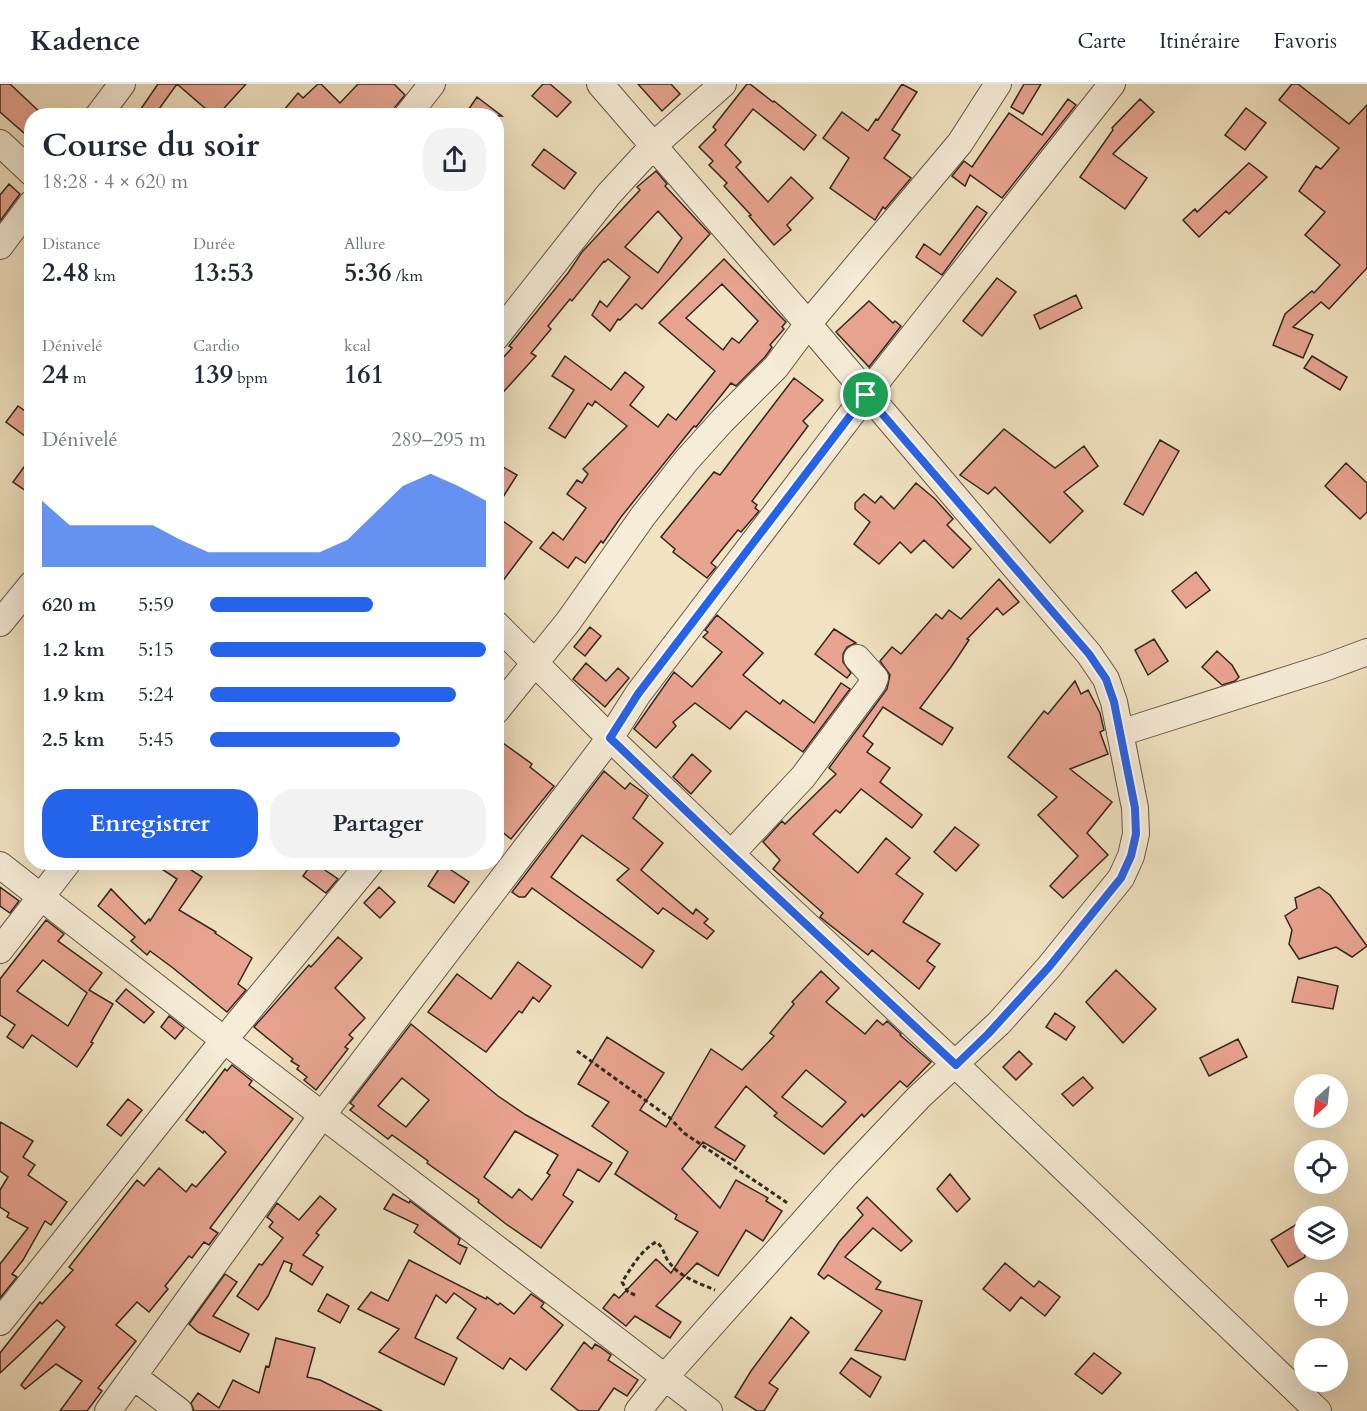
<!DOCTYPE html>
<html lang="fr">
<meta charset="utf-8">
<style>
body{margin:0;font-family:Cardo,serif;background:#f2f2f3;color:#1f2937;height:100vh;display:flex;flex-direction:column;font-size:22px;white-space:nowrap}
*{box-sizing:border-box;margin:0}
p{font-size:20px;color:#747a83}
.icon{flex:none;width:33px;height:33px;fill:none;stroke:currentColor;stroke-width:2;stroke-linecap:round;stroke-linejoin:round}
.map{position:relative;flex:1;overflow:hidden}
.panel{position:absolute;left:24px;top:24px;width:480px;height:762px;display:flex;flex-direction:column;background:#fff;border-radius:24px;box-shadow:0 6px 24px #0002}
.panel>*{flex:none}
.needle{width:39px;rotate:207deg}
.buttons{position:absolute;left:1294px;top:990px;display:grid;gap:12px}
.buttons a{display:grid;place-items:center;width:54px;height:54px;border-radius:50%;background:#fff;box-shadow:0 6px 24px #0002;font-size:30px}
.pin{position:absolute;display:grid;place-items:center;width:51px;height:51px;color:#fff;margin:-26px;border:3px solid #fff;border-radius:50%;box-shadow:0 2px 6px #0007}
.round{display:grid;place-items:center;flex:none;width:63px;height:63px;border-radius:24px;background:#f2f2f3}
.headline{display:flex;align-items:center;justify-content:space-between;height:102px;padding:0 18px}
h1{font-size:33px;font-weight:700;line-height:45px}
.stats{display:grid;grid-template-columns:repeat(3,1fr);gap:9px;height:102px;padding:6px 18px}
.stats div{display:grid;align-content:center}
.stats b{font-size:26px;font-weight:700}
.stats small{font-size:16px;font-weight:400}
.stats p{font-size:16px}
.chart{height:168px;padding:12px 18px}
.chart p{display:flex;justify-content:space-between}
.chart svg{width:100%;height:108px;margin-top:6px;fill:#2563eb;opacity:.7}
.action{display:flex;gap:12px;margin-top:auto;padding:12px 18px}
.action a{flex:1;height:69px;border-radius:24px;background:#2563eb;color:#fff;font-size:24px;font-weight:700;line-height:69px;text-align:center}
.action a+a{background:#f2f2f3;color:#1f2937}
ul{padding:0 18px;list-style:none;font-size:20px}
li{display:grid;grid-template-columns:96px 72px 1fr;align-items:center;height:45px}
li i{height:15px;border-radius:8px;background:#2563eb}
header{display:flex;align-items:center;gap:36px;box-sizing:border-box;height:84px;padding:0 30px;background:#fff;border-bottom:2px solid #e0e1e3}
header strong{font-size:28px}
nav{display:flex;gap:33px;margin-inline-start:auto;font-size:21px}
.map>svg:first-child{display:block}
.building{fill:#e9a491;stroke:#31281e;stroke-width:1.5;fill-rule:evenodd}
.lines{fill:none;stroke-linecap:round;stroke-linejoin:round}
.minor-casing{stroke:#615647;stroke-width:28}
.path{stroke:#31281e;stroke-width:3;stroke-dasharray:4.5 3;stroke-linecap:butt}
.minor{stroke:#f6ecd7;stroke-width:26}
.route-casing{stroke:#fff;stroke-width:12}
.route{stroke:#2563eb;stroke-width:8}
</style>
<header>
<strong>Kadence</strong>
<nav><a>Carte</a><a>Itinéraire</a><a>Favoris</a></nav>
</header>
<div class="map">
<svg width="1367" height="1327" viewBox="0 0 1367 1327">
<rect width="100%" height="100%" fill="#f1e2c1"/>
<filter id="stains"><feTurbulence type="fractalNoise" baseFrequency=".00333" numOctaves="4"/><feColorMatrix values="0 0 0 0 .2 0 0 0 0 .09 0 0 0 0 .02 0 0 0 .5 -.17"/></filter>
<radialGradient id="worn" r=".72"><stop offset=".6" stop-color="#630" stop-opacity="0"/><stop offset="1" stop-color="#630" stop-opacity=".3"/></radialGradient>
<path class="building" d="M0 0H10L44 32H32V56L0 28Z
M158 0H177L154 32H136Z
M177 0H246L217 32H214Z
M318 0H321L340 19 358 0H394L405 11 395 23 392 32H279L298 9 303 14Z
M543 0H550L571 18 557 33 532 12Z
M638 0H671L680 10 662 27Z
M747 0H750L773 18 774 17 816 51 804 66 753 25 725 61 741 78 736 83 768 118 791 93 813 114 787 141 791 146 774 161 749 132 751 131 724 102 727 99 709 81 713 77 699 63 716 46 713 43Z
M902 0 917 8 892 46 900 51 884 74 911 94 885 125 883 123 875 136 830 104 849 74 823 54 842 28 868 47 876 35 878 36Z
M1024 0H1041L1023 30 1011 23Z
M1292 0H1298L1349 40 1367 21V184L1329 225 1321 218 1293 243 1313 251 1303 274 1273 261 1285 230 1312 207 1314 209 1340 181 1305 151 1325 128 1299 107 1316 82 1321 85 1339 64 1279 16Z
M477 13 502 32H464Z
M1068 15 1076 21 1002 114 970 91 965 102 952 92 964 77 972 83 1009 29 1042 51Z
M1140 15 1154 28 1113 70 1147 94 1125 125 1080 93 1113 46 1112 44Z
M1246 24 1266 39 1245 66 1225 51Z
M544 65 576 89 564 105 532 81Z
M1249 79 1267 93 1229 130 1226 127 1199 153 1183 136 1195 125 1197 128Z
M656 87 667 100 665 102 710 150 642 225 636 220 620 236 618 235 610 247 592 231 600 217 607 223 630 193 608 175 605 178 604 177 572 217 570 215 548 242 551 245 531 269 536 272 496 316V281L512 264 509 262 568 189 582 168 640 106 637 103ZM658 127 682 154 658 189 625 163Z
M9 100 20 110 0 137V111Z
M977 122 987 129 942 191 916 173 924 160 940 171Z
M724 175 786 238 782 243 784 245 770 261 772 263 765 273 736 302 731 299 696 343 694 342 621 433 603 459 601 457 585 479 576 473 568 484 540 464 553 448 563 456 586 424 567 410 577 396 582 399 588 390 583 385 627 342 595 317 592 322 588 319 565 354 549 344 574 306 552 292 565 272 611 306 625 288 644 303 630 321 658 343 668 330 676 336 715 287 659 239ZM722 200 758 237 739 259 732 254 723 266 686 234Z
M997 194 1016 208 982 252 963 237Z
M1076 211 1082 224 1040 245 1034 231Z
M869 217 893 239 895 237 901 242 869 283 836 248Z
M1312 272 1347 293 1340 306 1304 284Z
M794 294 823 316 803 337 808 342 752 417 757 421 755 424 759 427 741 448 738 446 711 479 716 483 707 494 673 468 675 465 661 453 714 388 720 391Z
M18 322 32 332V342L25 352 6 338Z
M1004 345 1055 384 1084 362 1098 382 1064 408 1083 427 1050 459 995 403 988 410 960 391Z
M1160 356 1179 367 1143 431 1124 420Z
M32 372V411L13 398Z
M496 379 517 391 496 424Z
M1346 379 1367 399V428L1360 435 1325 402Z
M916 399 935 415 953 435 947 441 971 465 953 484 924 456 911 469 900 458 879 480 854 460 870 438 855 425V419L864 410 875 419 881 412 894 425Z
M496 432 532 458 496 506Z
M1196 488 1210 506 1186 524 1172 507Z
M999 495 1019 518 1003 531 997 524 967 555 969 556 951 583 920 624 953 644 942 661 883 623 863 652 873 660 867 668 890 684 880 698 922 731 912 744 861 705 840 729 836 726 813 750 858 789 886 754 910 774 896 790 923 810 903 838 940 860 927 877 935 883 919 905 872 866 868 871 820 833 823 829 773 785 780 776 763 758 782 737 785 740 836 690 829 684 887 605 890 591 880 577 892 563 901 570 936 530 942 535 949 526 961 535Z
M717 531 763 569 743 591 780 620 783 616 814 639 841 599 850 605 803 668 746 627 730 645 695 619 673 638 676 642 656 664 634 645 674 588 692 603 722 568 703 553 708 548 705 546Z
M590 543 601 552 585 572 574 563Z
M834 545 856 559 847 563 843 570V578L851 589 847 594 815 570Z
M1154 555 1168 577 1148 591 1135 566Z
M1217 567 1232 581 1239 593 1235 597 1222 601 1202 583Z
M586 579 606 597 618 584 629 594 605 623 573 595Z
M1075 597 1081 610 1088 606 1100 629 1104 646 1100 648 1108 670 1070 685 1112 718 1087 749 1108 771 1063 814 1050 802 1078 772 1038 731 1057 713 1008 673 1044 627 1048 630Z
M496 654 532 680 530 683 554 702 511 755 496 743Z
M692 670 711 687 691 710 673 693Z
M604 687 625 705 630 699 648 712 633 734 663 759 641 786 693 830 696 825 708 835 704 839 714 847 707 855 663 824 658 830 617 796 629 785 582 751 551 793 654 867 642 884 532 804 525 813H519L512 808Z
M955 743 979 761 956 787 934 768Z
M151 778H179L202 793 179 826 216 848 215 849 252 874 238 900 246 906 227 928 173 884 150 867 147 871 131 857 135 853 98 822 111 805 145 840 149 835 150 837 177 795Z
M313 778 338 795 326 809 303 792Z
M442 780 469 798 454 819 428 802Z
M0 803 19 817 10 829 0 822Z
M379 803 395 818 380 834 364 819Z
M1319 803 1330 811 1367 862 1352 873 1336 863 1299 875 1289 860 1292 846 1285 832 1297 824 1295 814Z
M46 836 64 850 58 857 102 889 89 906 113 920 91 958 93 959 77 983 32 951 23 964 7 953 15 941 0 931V895ZM43 876 87 909 68 942 17 907Z
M338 853 362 874 335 904 365 934 349 951 353 954 345 963 348 965 316 1006 304 996 307 993 297 985 299 982 291 977 293 975 254 943 309 881 311 883Z
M518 878 551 902 539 918 533 913 522 929 519 927 486 968 428 928 457 890 491 915Z
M1116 886 1156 925 1123 959 1086 918Z
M821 887 839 904 826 918 865 950 877 936 883 941 887 937 901 950 900 951 931 978 907 1003 900 997 864 1033 862 1030 824 1070 774 1032 777 1029 746 1002 715 1043 745 1062 735 1077 703 1058 682 1085 720 1124 736 1096 768 1114 766 1117 782 1127 763 1157 746 1146 718 1192 697 1179 656 1222 681 1238 670 1254 635 1232 626 1242 603 1224 614 1210 619 1214 656 1175 671 1189 698 1148 675 1135 677 1131 615 1090 628 1068 592 1042 609 1018 578 1000 607 953 664 989 640 1026 666 1043 711 965 742 986 774 952 770 949 794 920 792 918ZM806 986 846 1018 822 1043 782 1013Z
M1298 893 1338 902 1333 925 1292 918Z
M126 905 154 928 144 939 116 917Z
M1055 929 1075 943 1066 956 1046 943Z
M169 932 184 944 175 955 161 943Z
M411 940 498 1012 526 1031 612 1079 599 1098 578 1085 563 1111 573 1118 541 1164 506 1140 478 1118 479 1116 427 1079 428 1077 392 1051 388 1055 350 1026 354 1022 350 1019ZM402 994 429 1016 406 1043 378 1022ZM515 1047 558 1071 547 1089 550 1091 532 1116 519 1105 512 1114 484 1093Z
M1238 955 1247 973 1209 992 1200 974Z
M1019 967 1032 980 1016 996 1003 983Z
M232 981 252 997 249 1001 293 1035 210 1144 218 1149 209 1161 204 1158 192 1174 189 1172 165 1202 168 1205 149 1228 137 1218 116 1241 136 1257 98 1304 102 1307 87 1327H60L82 1297 56 1280 25 1305 21 1301 65 1243 57 1236 0 1289V1269L40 1218 42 1220 73 1186 69 1183 137 1096 144 1102 159 1084 186 1108 192 1100 196 1103 226 1068 204 1047 203 1049 186 1036 225 985 227 987Z
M1083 993 1093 1004 1073 1022 1062 1010Z
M128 1015 142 1026 121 1052 107 1041Z
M0 1038 33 1057 23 1073 35 1081 28 1091 67 1118 51 1141 45 1137 23 1176 12 1190 17 1193 0 1214V1180L28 1144 7 1133 9 1129 0 1123V1106L8 1093 0 1087Z
M950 1090 970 1115 957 1128 937 1105Z
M393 1110 409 1119 410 1117 460 1155 458 1160 467 1164 460 1180 414 1148 418 1141 384 1125Z
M320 1112 336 1125 316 1149 319 1151 303 1171 323 1183 312 1201 290 1187 292 1180 284 1177 268 1212 258 1226 237 1212 259 1180 262 1181 283 1154 269 1143 273 1138 267 1133 277 1119 299 1136Z
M867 1113 912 1157 901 1167 873 1144 845 1173 881 1198 876 1205 922 1217 905 1276 855 1266 882 1227 828 1191 824 1195 818 1190 839 1158 863 1131 857 1124Z
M1305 1135V1173L1288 1183 1271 1156Z
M409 1176 486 1215 487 1213 498 1221 500 1219 514 1230 531 1210 544 1219 541 1223 563 1241 526 1286 510 1274 503 1285 457 1254 476 1225 454 1209 446 1219 436 1211 415 1254 457 1274 444 1301 379 1268 399 1245 358 1225 371 1208 388 1217Z
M1005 1179 1034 1203 1039 1197 1060 1213 1045 1232 1021 1213 1010 1227 983 1205Z
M225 1190 237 1198 213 1232 249 1250 240 1268 198 1248 189 1240Z
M327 1210 349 1222 340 1239 318 1227Z
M791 1233 809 1248 769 1299 778 1305 764 1327H757L735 1313 751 1287Z
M276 1254 315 1264 307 1293 320 1296 382 1327H194L191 1319 198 1309 219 1324 233 1296 259 1309 266 1282 269 1283Z
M584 1258 592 1265 595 1260 600 1263 611 1271 608 1276 638 1296 627 1312 614 1304 598 1327H579L551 1305Z
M1094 1269 1121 1289 1102 1310 1075 1290Z
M851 1274 881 1293 870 1313 840 1289Z"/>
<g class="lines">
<defs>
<path id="minor" d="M600 0 808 240 1089 570 1106 595 1114 618 1135 724 1136 750 1131 772 1121 794 1049 883 999 939 919 1013 846 1090 665 1293 638 1327
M98 32 122 0
M407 32 432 0
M0 59 32 89
M0 162 32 119
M496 253 608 111 654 61 723 0
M0 539 32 500
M496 540 610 654 731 770 956 981 1318 1327
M496 627 568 538 643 432 686 377 722 337 776 283 808 240 960 59 998 0
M1120 649 1327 583 1367 568
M731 770 803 693 873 599 875 594 857 574
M0 781 224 956 709 1327
M0 866 68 778
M0 1238 224 956 371 778
M133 1292 179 1327
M108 1327 323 1030 610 654 638 610 866 311 1112 0"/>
</defs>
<use href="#minor" class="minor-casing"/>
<path class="path" d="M577 967 670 1034 684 1049 789 1120
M635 1211 628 1208 622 1198C632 1183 640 1167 656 1158 665 1164 663 1171 669 1178 679 1193 699 1199 715 1206"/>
<use href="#minor" class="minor"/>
</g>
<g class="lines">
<defs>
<path id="route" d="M866 311 1089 570 1106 595 1114 618 1135 724 1136 750 1131 772 1121 794 1049 883 988 950 956 981 731 770 610 654 638 610Z"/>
</defs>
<use href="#route" class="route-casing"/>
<use href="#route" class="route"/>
</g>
<rect width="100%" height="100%" filter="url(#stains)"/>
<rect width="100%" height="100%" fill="url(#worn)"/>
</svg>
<div class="buttons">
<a><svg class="needle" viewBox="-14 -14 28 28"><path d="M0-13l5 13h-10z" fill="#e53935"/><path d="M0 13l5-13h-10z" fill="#747a83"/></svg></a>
<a><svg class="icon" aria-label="locate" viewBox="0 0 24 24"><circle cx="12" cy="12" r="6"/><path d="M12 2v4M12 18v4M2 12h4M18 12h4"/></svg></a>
<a><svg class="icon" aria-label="layers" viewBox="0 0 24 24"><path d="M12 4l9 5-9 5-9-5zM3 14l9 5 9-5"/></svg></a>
<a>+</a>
<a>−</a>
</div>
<div class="pin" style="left:866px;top:311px;background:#1e9e55"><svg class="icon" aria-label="arrive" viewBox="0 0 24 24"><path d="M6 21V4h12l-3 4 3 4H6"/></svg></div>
<section class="panel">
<div class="headline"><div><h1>Course du soir</h1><p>18:28 · 4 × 620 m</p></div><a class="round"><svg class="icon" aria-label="share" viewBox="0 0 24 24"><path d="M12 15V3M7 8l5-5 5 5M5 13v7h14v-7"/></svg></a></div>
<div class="stats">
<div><p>Distance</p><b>2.48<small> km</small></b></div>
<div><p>Durée</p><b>13:53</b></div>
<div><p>Allure</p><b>5:36<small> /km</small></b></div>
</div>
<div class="stats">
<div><p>Dénivelé</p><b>24<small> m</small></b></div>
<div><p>Cardio</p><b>139<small> bpm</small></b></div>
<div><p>kcal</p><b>161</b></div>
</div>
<div class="chart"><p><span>Dénivelé</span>289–295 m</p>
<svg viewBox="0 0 160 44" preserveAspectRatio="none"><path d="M0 44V17L10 27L20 27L30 27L40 27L50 33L60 38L70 38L80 38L90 38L100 38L110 33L120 22L130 11L140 6L150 11L160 17V44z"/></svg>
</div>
<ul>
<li><b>620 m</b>5:59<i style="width:59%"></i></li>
<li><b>1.2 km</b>5:15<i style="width:100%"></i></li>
<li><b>1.9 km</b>5:24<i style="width:89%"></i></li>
<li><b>2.5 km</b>5:45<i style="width:69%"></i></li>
</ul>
<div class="action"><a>Enregistrer</a><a>Partager</a></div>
</section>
</div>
